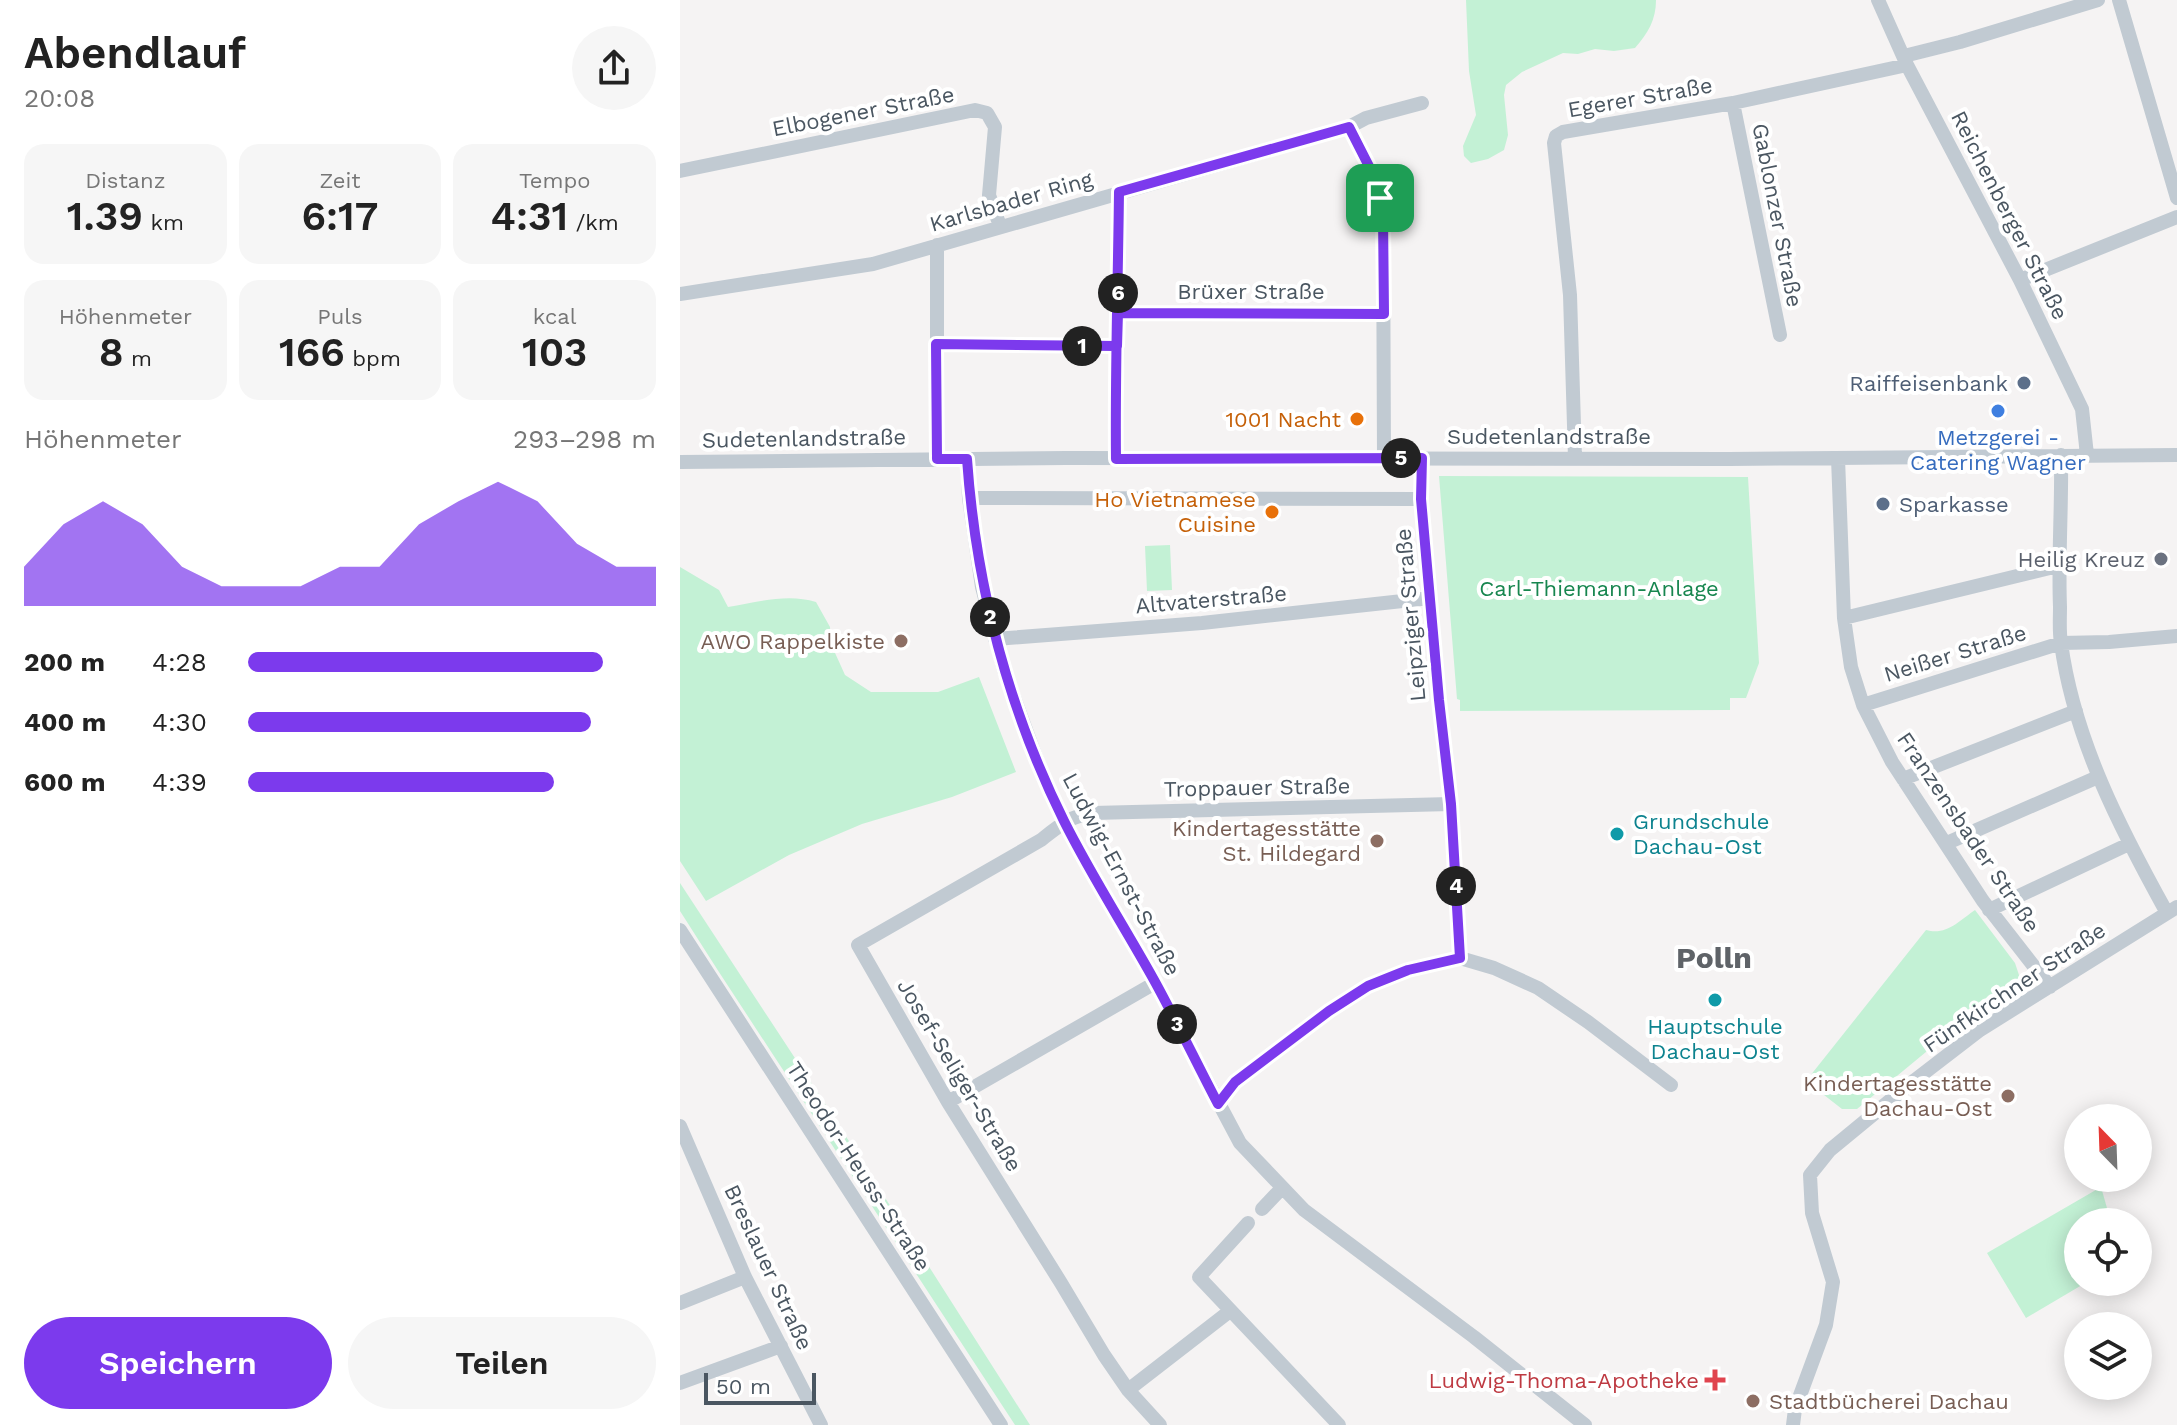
<!DOCTYPE html>
<html lang="de">
<meta charset="utf-8">
<style>
body{margin:0;font-family:"Work Sans",sans-serif;background:#f6f6f6;color:#222;height:100vh;display:flex;flex-direction:column;font-size:30px;white-space:nowrap}
*{box-sizing:border-box;margin:0}
p{font-size:26px;color:#767676}
.icon{flex:none;width:44px;height:44px;fill:none;stroke:currentColor;stroke-width:2;stroke-linecap:round;stroke-linejoin:round}
.map{position:relative;flex:1;overflow:hidden}
.sheet{display:flex;flex-direction:column;background:#fff;width:680px}
.sheet>*{flex:none}
.needle{width:52px;rotate:337deg}
.tools{position:absolute;left:1384px;top:1104px;display:grid;gap:16px}
.tools a{display:grid;place-items:center;width:88px;height:88px;border-radius:50%;background:#fff;box-shadow:0 4px 20px #0003;font-size:40px}
.scale{position:absolute;left:24px;bottom:20px;width:112px;box-sizing:border-box;padding-left:8px;border:4px solid #4a5661;border-top:0;font-size:22px;line-height:28px;white-space:nowrap;color:#4a5661;-webkit-text-stroke:6px #fff;paint-order:stroke}
.pin{position:absolute;display:grid;place-items:center;width:68px;height:68px;color:#fff;margin:-34px;border-radius:16px;box-shadow:0 4px 12px #0006}
.km{position:absolute;width:40px;height:40px;margin:-20px;border-radius:50%;background:#222;color:#fff;font-size:22px;line-height:40px;text-align:center}
.round{display:grid;place-items:center;flex:none;width:84px;height:84px;border-radius:42px;background:#f6f6f6}
.headline{display:flex;align-items:center;justify-content:space-between;height:136px;padding:0 24px}
h1{font-size:44px;font-weight:600;line-height:60px}
.figures{display:grid;grid-template-columns:repeat(3,1fr);gap:12px;height:136px;padding:8px 24px}
.figures div{display:grid;align-content:center;border-radius:20px;background:#f6f6f6;text-align:center}
.figures b{font-size:40px;font-weight:600}
.figures small{font-size:22px;font-weight:400}
.figures p{font-size:22px}
.chart{height:224px;padding:16px 24px}
.chart p{display:flex;justify-content:space-between}
.chart svg{width:100%;height:144px;margin-top:8px;fill:#7c3aed;opacity:.7}
.cta{display:flex;gap:16px;margin-top:auto;padding:16px 24px}
.cta a{flex:1;height:92px;border-radius:48px;background:#7c3aed;color:#fff;font-size:32px;font-weight:600;line-height:92px;text-align:center}
.cta a+a{background:#f6f6f6;color:#222}
ul{padding:0 24px;list-style:none;font-size:26px}
li{display:grid;grid-template-columns:128px 96px 1fr;align-items:center;height:60px}
li i{height:20px;border-radius:10px;background:#7c3aed}
main{display:flex;flex:1;min-height:0}
.map>svg:first-child{display:block}
.green{fill:#c3f1d5}
.lines{fill:none;stroke-linecap:round;stroke-linejoin:round}
.minor{stroke:#c1cad2;stroke-width:14}
.route-casing{stroke:#fff;stroke-width:16}
.route{stroke:#7c3aed;stroke-width:10}
.service-dot{fill:#5c6f8a;stroke:#fff;stroke-width:3}
.shop-dot{fill:#3f7fe0;stroke:#fff;stroke-width:3}
.food-dot{fill:#e8710a;stroke:#fff;stroke-width:3}
.worship-dot{fill:#6b7280;stroke:#fff;stroke-width:3}
.education-dot{fill:#8d6e63;stroke:#fff;stroke-width:3}
.culture-dot{fill:#0f9aa8;stroke:#fff;stroke-width:3}
.health-dot{fill:#e0444e;stroke:#fff;stroke-width:3}
.labels{text-anchor:middle;stroke-width:8;stroke-linejoin:round;paint-order:stroke}
.street-label{font-size:22px;fill:#4a5661;stroke:#fff}
.service-label{font-size:22px;fill:#4e5e75;stroke:#fff;text-anchor:end}
.food-label{font-size:22px;fill:#c56008;stroke:#fff;text-anchor:end}
.shop-label{font-size:22px;fill:#366cbe;stroke:#fff}
.worship-label{font-size:22px;fill:#5b616d;stroke:#fff;text-anchor:end}
.park-label{font-size:22px;fill:#17864f;stroke:#fff}
.education-label{font-size:22px;fill:#785e54;stroke:#fff;text-anchor:end}
.culture-label{font-size:22px;fill:#0d838f;stroke:#fff;text-anchor:start}
.health-label{font-size:22px;fill:#be3a42;stroke:#fff;text-anchor:end}
.district-label{font-size:30px;font-weight:bold;fill:#5f6368;stroke:#fff}
</style>
<main>
<section class="sheet">
<div class="headline"><div><h1>Abendlauf</h1><p>20:08</p></div><a class="round"><svg class="icon" aria-label="share" viewBox="0 0 24 24"><path d="M12 15V3M7 8l5-5 5 5M5 13v7h14v-7"/></svg></a></div>
<div class="figures">
<div><p>Distanz</p><b>1.39<small> km</small></b></div>
<div><p>Zeit</p><b>6:17</b></div>
<div><p>Tempo</p><b>4:31<small> /km</small></b></div>
</div>
<div class="figures">
<div><p>Höhenmeter</p><b>8<small> m</small></b></div>
<div><p>Puls</p><b>166<small> bpm</small></b></div>
<div><p>kcal</p><b>103</b></div>
</div>
<div class="chart"><p><span>Höhenmeter</span>293–298 m</p>
<svg viewBox="0 0 160 44" preserveAspectRatio="none"><path d="M0 44V32L10 19L20 12L30 19L40 32L50 38L60 38L70 38L80 32L90 32L100 19L110 12L120 6L130 12L140 25L150 32L160 32V44z"/></svg>
</div>
<ul>
<li><b>200 m</b>4:28<i style="width:87%"></i></li>
<li><b>400 m</b>4:30<i style="width:84%"></i></li>
<li><b>600 m</b>4:39<i style="width:75%"></i></li>
</ul>
<div class="cta"><a>Speichern</a><a>Teilen</a></div>
</section>
<div class="map">
<svg width="1497" height="1425" viewBox="0 0 1497 1425">
<rect width="100%" height="100%" fill="#f5f3f3"/>
<path class="green" d="M786 0H976C976 20 968 33 955 48L934 51 915 49 898 54 883 53 842 72 826 85 824 95 828 135 824 150 808 159 791 163 784 156 783 146 796 115 789 71Z
M759 476 1068 477 1079 663 1066 698H1050V710L780 711V700L777 699Z
M490 545 492 590 467 591 465 546Z
M0 567 39 590 48 607C77 602 108 593 136 602L150 627 151 644 165 675 191 692H258L299 677 336 772 272 797 182 824 109 855 26 901 0 861Z
M0 883 151 1113 350 1425H335L37 969 0 911Z
M1295 910 1335 963 1341 981 1252 1047 1177 1109H1162L1126 1081 1246 930C1266 936 1279 921 1295 910Z
M1421 1187 1431 1222H1398V1282H1407L1346 1318 1307 1253Z"/>
<g class="lines">
<path class="minor" d="M1198 0 1227 65 1340 280 1402 409 1407 455
M1439 0 1497 198
M1224 56 1280 42 1418 0
M1053 103 1100 335
M669 127 686 118 742 103
M0 171 295 110 307 113 315 127 309 195 320 226
M257 245V459
M1340 280 1497 217
M0 294 193 264 669 127 696 180 703 216 704 457
M438 313 704 314
M256 344 437 346
M1381 455C1382 506 1378 556 1380 607 1380 619 1379 632 1381 643 1394 740 1441 830 1487 913
M742 458 741 499 759 700 771 804 780 958
M895 458 890 295 874 143 876 136 883 132 1053 103 1227 65
M1158 458 1164 618 1171 667 1183 705 1212 762 1303 901 1370 987
M287 459 289 498 302 587 324 670 360 768 384 822 475 983 560 1143 624 1210 794 1337 905 1425
M436 459 439 192
M0 462 386 458 1049 459 1497 455
M289 498 741 499
M1164 618 1378 566
M315 639 522 623 750 598
M1183 705 1381 643 1429 642 1497 636
M1223 779 1396 711
M1267 843 1418 777
M1309 910 1449 844
M0 930 321 1425
M268 1102 475 983
M538 1104 555 1082 649 1011 688 986 728 970 780 958 814 968 858 988 908 1022 991 1085
M0 1126 65 1277 141 1425
M582 1209 602 1188
M568 1223 519 1277 659 1425
M0 1303 65 1277
M0 1383 101 1346
M448 1390 550 1311
M480 1425 448 1390 424 1355 381 1283 268 1102 178 945 361 840C380 825 390 816 413 813L771 804
M1113 1425 1115 1409 1146 1325 1153 1282 1132 1213 1130 1175 1150 1150 1235 1080 1300 1030 1497 907"/>
</g>
<g class="lines">
<defs>
<path id="route" d="M700 198 703 216 704 314 438 313 437 346 256 344 257 459H287C296 586 327 706 384 821 411 875 444 926 474 980 496 1020 516 1062 538 1104L555 1082 649 1011 688 986 728 970 780 958 771 804 759 700 741 499 742 458 436 459C435 370 438 281 439 192L669 127 696 180 700 198"/>
</defs>
<use href="#route" class="route-casing"/>
<use href="#route" class="route"/>
</g>
<g class="service-dot">
<circle cx="1344" cy="383" r="8"/>
<circle cx="1203" cy="504" r="8"/>
</g>
<circle class="shop-dot" cx="1318" cy="411" r="8"/>
<g class="food-dot">
<circle cx="677" cy="419" r="8"/>
<circle cx="592" cy="512" r="8"/>
</g>
<circle class="worship-dot" cx="1481" cy="559" r="8"/>
<g class="education-dot">
<circle cx="221" cy="641" r="8"/>
<circle cx="697" cy="841" r="8"/>
<circle cx="1328" cy="1096" r="8"/>
<circle cx="1073" cy="1401" r="8"/>
</g>
<g class="culture-dot">
<circle cx="937" cy="834" r="8"/>
<circle cx="1035" cy="1000" r="8"/>
</g>
<path class="health-dot" d="M1031 1368h8v8h8v8h-8v8h-8v-8h-8v-8h8z"/>
<g class="labels">
<g class="street-label">
<text transform="translate(960 97) rotate(-10)" y="8">Egerer Straße</text>
<text transform="translate(183 111) rotate(-11)" y="8">Elbogener Straße</text>
<text transform="translate(331 201) rotate(-16)" y="8">Karlsbader Ring</text>
<text transform="translate(1098 215) rotate(79)" y="8">Gablonzer Straße</text>
<text transform="translate(1330 215) rotate(63)" y="8">Reichenberger Straße</text>
<text x="571" y="299">Brüxer Straße</text>
<text x="869" y="444">Sudetenlandstraße</text>
<text transform="translate(124 438) rotate(-1)" y="8">Sudetenlandstraße</text>
<text transform="translate(531 599) rotate(-5)" y="8">Altvaterstraße</text>
<text transform="translate(730 615) rotate(-95)" y="8">Leipziger Straße</text>
<text transform="translate(1275 653) rotate(-17)" y="8">Neißer Straße</text>
<text transform="translate(577 787) rotate(-1)" y="8">Troppauer Straße</text>
<text transform="translate(1289 832) rotate(56)" y="8">Franzensbader Straße</text>
<text transform="translate(442 874) rotate(62)" y="8">Ludwig-Ernst-Straße</text>
<text transform="translate(1334 987) rotate(-34)" y="8">Fünfkirchner Straße</text>
<text transform="translate(280 1075) rotate(59)" y="8">Josef-Seliger-Straße</text>
<text transform="translate(179 1166) rotate(57)" y="8">Theodor-Heuss-Straße</text>
<text transform="translate(89 1267) rotate(65)" y="8">Breslauer Straße</text>
</g>
<g class="service-label">
<text x="1328" y="391">Raiffeisenbank</text>
<text x="1219" y="512" text-anchor="start">Sparkasse</text>
</g>
<g class="food-label">
<text x="661" y="427">1001 Nacht</text>
<text x="576" y="507">Ho Vietnamese<tspan x="576" dy="25">Cuisine</tspan></text>
</g>
<g class="shop-label">
<text x="1318" y="445">Metzgerei -<tspan x="1318" dy="25">Catering Wagner</tspan></text>
</g>
<g class="worship-label">
<text x="1465" y="567">Heilig Kreuz</text>
</g>
<g class="park-label">
<text x="919" y="596">Carl-Thiemann-Anlage</text>
</g>
<g class="education-label">
<text x="205" y="649">AWO Rappelkiste</text>
<text x="681" y="836">Kindertagesstätte<tspan x="681" dy="25">St. Hildegard</tspan></text>
<text x="1312" y="1091">Kindertagesstätte<tspan x="1312" dy="25">Dachau-Ost</tspan></text>
<text x="1089" y="1409" text-anchor="start">Stadtbücherei Dachau</text>
</g>
<g class="culture-label">
<text x="953" y="829">Grundschule<tspan x="953" dy="25">Dachau-Ost</tspan></text>
<text x="1035" y="1034" text-anchor="middle">Hauptschule<tspan x="1035" dy="25">Dachau-Ost</tspan></text>
</g>
<g class="health-label">
<text x="1019" y="1388">Ludwig-Thoma-Apotheke</text>
</g>
<g class="district-label">
<text x="1034" y="968">Polln</text>
</g>
</g>
</svg>
<div class="tools">
<a><svg class="needle" viewBox="-14 -14 28 28"><path d="M0-13l5 13h-10z" fill="#e53935"/><path d="M0 13l5-13h-10z" fill="#767676"/></svg></a>
<a><svg class="icon" aria-label="locate" viewBox="0 0 24 24"><circle cx="12" cy="12" r="6"/><path d="M12 2v4M12 18v4M2 12h4M18 12h4"/></svg></a>
<a><svg class="icon" aria-label="layers" viewBox="0 0 24 24"><path d="M12 4l9 5-9 5-9-5zM3 14l9 5 9-5"/></svg></a>
</div>
<div class="scale">50 m</div>
<div class="pin" style="left:700px;top:198px;background:#1e9e55"><svg class="icon" aria-label="arrive" viewBox="0 0 24 24"><path d="M6 21V4h12l-3 4 3 4H6"/></svg></div>
<b class="km" style="left:402px;top:346px">1</b>
<b class="km" style="left:310px;top:617px">2</b>
<b class="km" style="left:497px;top:1024px">3</b>
<b class="km" style="left:776px;top:886px">4</b>
<b class="km" style="left:721px;top:458px">5</b>
<b class="km" style="left:438px;top:293px">6</b>
</div>
</main>
